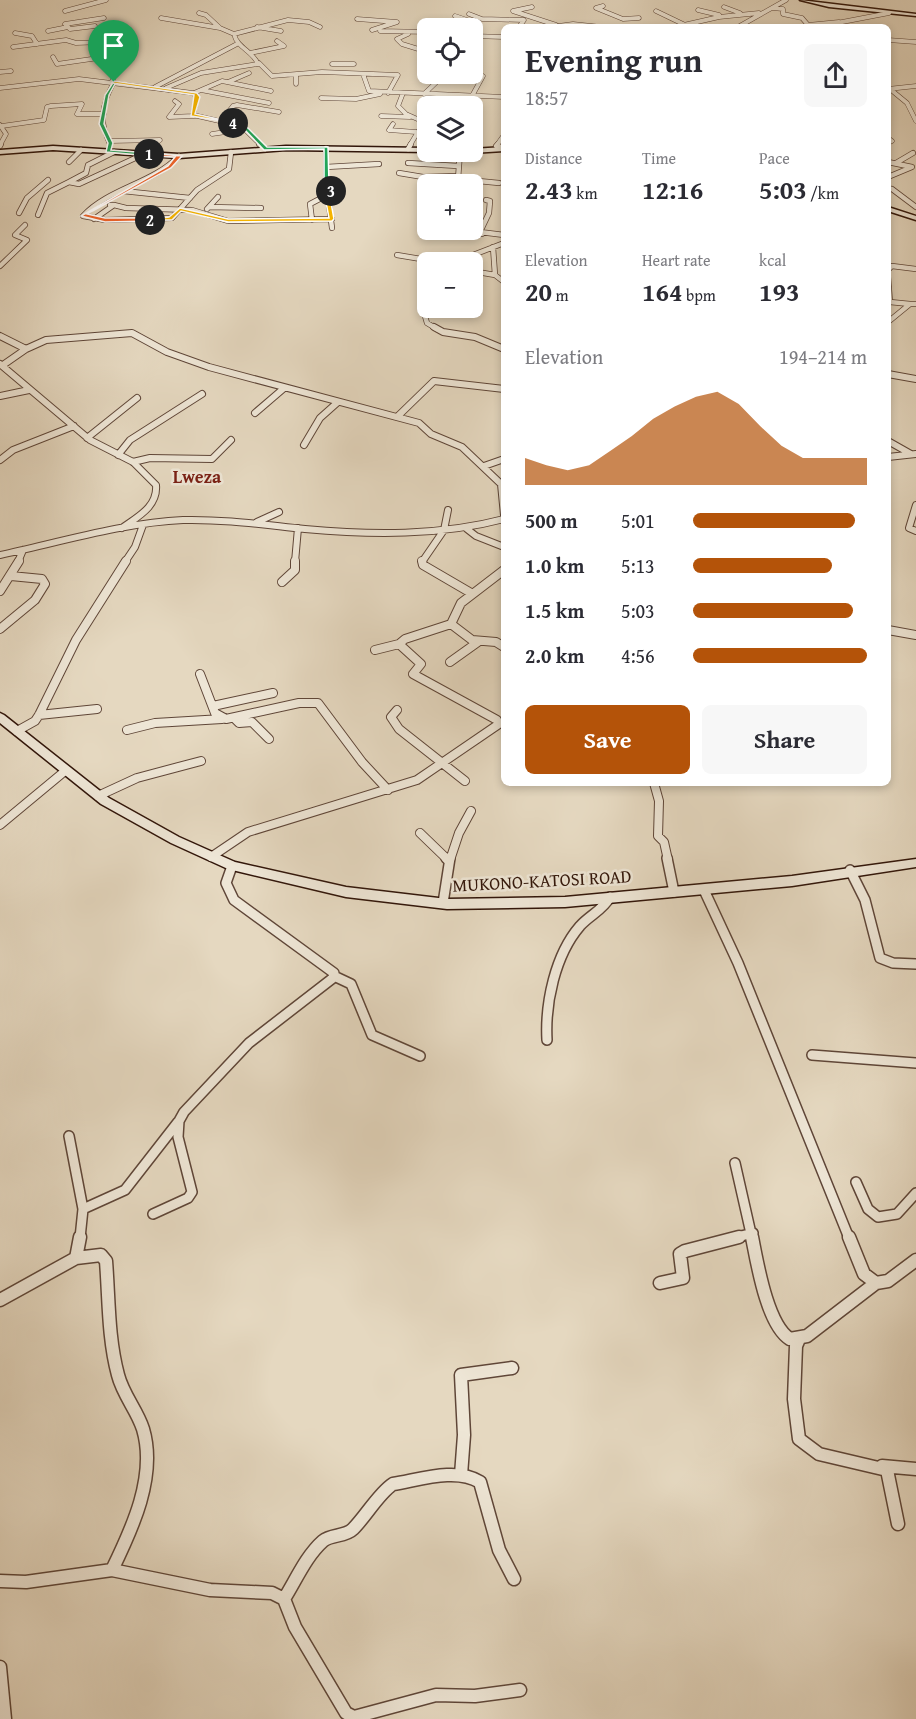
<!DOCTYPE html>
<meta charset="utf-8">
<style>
body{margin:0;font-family:"Gentium Book Plus",serif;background:#f7f7f7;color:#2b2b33;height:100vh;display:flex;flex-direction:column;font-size:22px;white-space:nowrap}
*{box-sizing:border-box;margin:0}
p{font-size:20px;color:#7c7c81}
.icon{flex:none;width:33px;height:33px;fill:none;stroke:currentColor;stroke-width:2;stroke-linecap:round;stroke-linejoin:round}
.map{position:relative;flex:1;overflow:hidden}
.sheet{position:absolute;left:501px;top:24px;width:390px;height:762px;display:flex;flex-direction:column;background:#fff;border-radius:9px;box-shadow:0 3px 9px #0003}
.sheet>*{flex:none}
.tools{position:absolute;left:417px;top:18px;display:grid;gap:12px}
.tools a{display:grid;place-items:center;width:66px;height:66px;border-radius:9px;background:#fff;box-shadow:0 3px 9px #0003;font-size:30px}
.pin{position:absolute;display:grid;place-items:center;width:51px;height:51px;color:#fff;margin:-62px -26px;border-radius:50% 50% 50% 0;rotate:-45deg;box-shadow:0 0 6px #0007}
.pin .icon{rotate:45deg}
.km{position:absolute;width:30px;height:30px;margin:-15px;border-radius:50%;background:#222;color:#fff;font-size:16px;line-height:30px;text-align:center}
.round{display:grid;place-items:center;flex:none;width:63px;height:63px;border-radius:9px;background:#f7f7f7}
.overview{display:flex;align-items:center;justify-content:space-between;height:102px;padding:0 24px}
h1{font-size:33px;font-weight:700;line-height:45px}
.figures{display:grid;grid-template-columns:repeat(3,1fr);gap:9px;height:102px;padding:6px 24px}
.figures div{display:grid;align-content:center}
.figures b{font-size:26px;font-weight:700}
.figures small{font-size:16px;font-weight:400}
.figures p{font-size:16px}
.chart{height:168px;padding:12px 24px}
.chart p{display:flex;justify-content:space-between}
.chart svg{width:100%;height:108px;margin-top:6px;fill:#b45309;opacity:.7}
.button{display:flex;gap:12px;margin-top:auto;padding:12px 24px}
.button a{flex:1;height:69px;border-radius:9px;background:#b45309;color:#fff;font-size:24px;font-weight:700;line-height:69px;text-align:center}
.button a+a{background:#f7f7f7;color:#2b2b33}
ul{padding:0 24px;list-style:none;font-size:20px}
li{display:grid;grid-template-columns:96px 72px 1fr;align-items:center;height:45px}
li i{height:15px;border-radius:8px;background:#b45309}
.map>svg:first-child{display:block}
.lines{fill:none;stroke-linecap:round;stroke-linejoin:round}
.street-far5-casing{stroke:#5f4638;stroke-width:5}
.street-far4-casing{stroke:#5f4638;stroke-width:6}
.street-far3-casing{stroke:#5f4638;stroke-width:8}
.street-far2-casing{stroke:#5f4638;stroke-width:10}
.street-far1-casing{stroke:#5f4638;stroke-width:12}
.street-casing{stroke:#5f4638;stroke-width:15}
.secondary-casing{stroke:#32160a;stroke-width:3}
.street-far5{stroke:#eee6d6;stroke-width:4}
.street-far4{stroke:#eee6d6;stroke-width:4.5}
.street-far3{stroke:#eee6d6;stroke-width:6}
.street-far2{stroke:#eee6d6;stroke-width:8}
.street-far1{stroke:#eee6d6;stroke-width:9}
.street{stroke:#eee6d6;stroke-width:12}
.secondary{fill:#eee6d6;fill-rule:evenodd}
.split-1{fill:#22a559;stroke:#fff;stroke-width:1.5}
.split-2{fill:#f0652b;stroke:#fff;stroke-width:1.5}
.split-3{fill:#f5b400;stroke:#fff;stroke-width:1.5}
.split-4{fill:#22a559;stroke:#fff;stroke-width:1.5}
.split-5{fill:#f5b400;stroke:#fff;stroke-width:1.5}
.labels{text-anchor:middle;stroke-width:5;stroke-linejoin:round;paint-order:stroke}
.far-quarter-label{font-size:18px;font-weight:bold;fill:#7a1f14;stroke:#eee6d6}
.street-label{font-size:18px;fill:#32160a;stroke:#eee6d6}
</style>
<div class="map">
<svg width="916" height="1719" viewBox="0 0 916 1719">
<rect width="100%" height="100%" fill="#e5d8c0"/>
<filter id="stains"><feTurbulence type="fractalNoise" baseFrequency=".00333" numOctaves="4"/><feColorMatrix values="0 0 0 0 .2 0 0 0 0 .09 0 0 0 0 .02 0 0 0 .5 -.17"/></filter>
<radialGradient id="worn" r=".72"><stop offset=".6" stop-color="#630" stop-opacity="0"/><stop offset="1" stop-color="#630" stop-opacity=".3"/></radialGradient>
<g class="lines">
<defs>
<path id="street-far5" d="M603 6 596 8 623 19 639 18
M532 7 513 11 556 25
M724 7 740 13
M773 8 783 9V14L802 18 808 25 839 22
M698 10 719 15
M65 11 106 0
M656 11 683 24
M199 13 206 15 220 28
M469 14 482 19 524 20 519 27
M455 16 476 23 466 28
M161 18 220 28 234 34 288 20 309 22 320 27
M357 19 397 22 372 30
M837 23 889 13
M95 26 70 29 65 24 104 18
M257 27 281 31
M551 27 573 24 601 27
M675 27 719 17 759 13
M738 27 786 0
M48 31 68 27
M380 31 428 32
M15 33 32 36 37 44
M408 34 397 39 402 44 428 52
M472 36 504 37
M888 40 916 42
M13 47 66 40 76 43 103 42 117 68 112 82
M250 53 284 46 277 41
M53 57 57 64 112 56
M259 63 272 76 322 72 398 75 388 93
M332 64H354
M0 72 11 71
M363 74 369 91 504 97
M463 74 483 76 472 96
M296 75V84
M228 82 249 73
M155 87 237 44
M0 88 79 79 193 93 197 97 193 115 241 126 261 145
M166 88 201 73 258 64C253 51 237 48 234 34
M888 89 916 86
M890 89 907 103 916 121
M201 90 222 81 271 91
M194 93 201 90 269 103
M403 93 398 106 406 114 424 122 410 145
M424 94 445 74
M321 98 356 99 380 94
M175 101 179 104 169 117 194 116
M381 116 410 117
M222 120 233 106 237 105 279 112
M393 124 389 130 416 132
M0 125 6 134 0 145
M2 126 44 120 47 107 51 106 82 104 77 114H104
M212 134 246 129
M888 138 892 141 888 143
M110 141 160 140 153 145
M110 145C99 120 101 106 114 82
M497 145 504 135"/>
<path id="street-far4" d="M259 144 265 149
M498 144 496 146 504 148
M0 146 1 144
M408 149 411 144
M114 152 88 165 86 173 69 182 79 184 144 154
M460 152 458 179 499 183
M140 154 155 144
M179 156C152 184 109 188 83 216L105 220 172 218 197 190 229 169 231 152
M69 162 81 150
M888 162 912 167 888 177
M408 163 458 166
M896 163 913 153
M326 167 379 164
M399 173 423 177 458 176
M892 189 916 207
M123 191 190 198
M328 197 332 228
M486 200 490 201 489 213 480 232 504 235
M114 205 126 208 192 210 228 221 332 219
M209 207 261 208
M207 209 218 197
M19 213 27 198 48 180
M38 215 47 193 69 182
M94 219 114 205H110
M312 220 310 204 331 193 326 183V148
M449 230 482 234
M493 247 495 275 504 282
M397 255 439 262
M455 262 504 243
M0 266 27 240 15 235 25 225
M888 270 892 266 916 269
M472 271 495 275
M888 277 890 302 910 304
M428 298 422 306 427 323 437 329
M888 322 910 304H916"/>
<path id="street-far3" d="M434 327 443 332 475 337 504 349
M0 336 26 349
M0 364 90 440 133 462 156 485C158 507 137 517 122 528
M3 365 26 349 46 340 132 333 167 352 209 367 419 423 431 434 462 447 501 484 504 515
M888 374 916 379
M0 396 29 390
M255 413 283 389
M398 416 434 381 504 389
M87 438 137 398
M888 441 911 454
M304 445 320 418 338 402
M118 455 130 440 202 394
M888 457 916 454
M0 460 13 450 74 426
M133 462 150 458 212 459 231 440
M484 466 504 459
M916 505 909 528 916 531
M257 522 279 512
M467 529 476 536 504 547
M0 555C56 543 127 522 183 520 224 519 265 525 305 529 371 535 440 536 504 519
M18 562 23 550
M125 562 135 547 143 525
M295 562 298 528
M422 562 444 530 448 510"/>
<path id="street-far2" d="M422 561 423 565 471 593
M504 570 461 603 451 624 472 640 496 642 504 647
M282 582 295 570V561
M0 591 19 561
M0 629 35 600 45 584 42 579 11 576
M888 630 916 635
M375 650 399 644
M450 662 478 642
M200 674 215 713 226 719 299 703H318L362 762 388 790
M213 706 273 693
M397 710 391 717 399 729 465 781
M39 715 97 709
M234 718 239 723 252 722 269 739
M127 730 155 723 222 719
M17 731 35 721 39 715 76 640 126 561
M654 783 659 801 658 836 664 842 668 860
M98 796 137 778 201 761
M0 825 65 771
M420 833 448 860
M211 857 248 832 417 780 499 724 497 720 413 674 421 664 399 644 405 639 451 624
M450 860 459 833 471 811"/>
<path id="street-far1" d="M446 858 448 860
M667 858 674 892
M850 870 865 900 880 958 893 963 916 964
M704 890 738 963 849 1238
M443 903 450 858
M334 976 351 984 372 1035 420 1056
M547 1040C545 1003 555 955 580 926 590 915 603 910 610 897
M812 1055 916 1063
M69 1136 83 1209 80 1238
M735 1163 752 1238
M856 1182 868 1209 878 1217 897 1214 916 1193
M83 1209 125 1190 178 1122
M153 1214 188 1198 192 1192 178 1137 179 1121 184 1112 249 1043 333 978 334 973 234 900 226 883 232 866
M733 1238 753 1233"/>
<path id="street" d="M752 1237C757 1262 767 1325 790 1339L807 1336 876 1283
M849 1237 864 1274 876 1283 888 1281 916 1260
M76 1258 101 1255 106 1261C109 1299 108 1338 118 1375 123 1395 137 1410 143 1429 157 1476 132 1529 112 1570
M660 1283 683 1278 680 1254 685 1251 739 1237
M0 1300 76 1258 80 1237
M799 1339 796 1346 794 1399 799 1439 819 1454 887 1470 898 1524
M882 1466 916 1469
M461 1475 464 1435 461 1375 512 1368
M0 1581 26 1582 112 1570 210 1590 272 1593 284 1599 295 1627 346 1713 354 1717 436 1695 475 1696 520 1690
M284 1599C296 1580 306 1556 323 1541 331 1534 345 1537 353 1529 366 1516 379 1493 393 1484 419 1480 456 1467 480 1482L499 1550 514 1579
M0 1667 5 1719"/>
<path id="secondary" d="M800 0 916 14V16L829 7Z
M53 146 179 154 286 146 428 148 429 152 286 150 179 158 53 150 0 154V150Z
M504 147V151L472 153 469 152H472V149Z
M888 207 916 216V220L888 211Z
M0 713 4 715 109 798 179 837 235 862 346 887 447 899 565 897 792 876 916 859V867L792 886 565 907 447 909 346 897 228 869 171 843 101 804 0 723Z"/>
</defs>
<use href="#street-far5" class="street-far5-casing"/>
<use href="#street-far4" class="street-far4-casing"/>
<use href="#street-far3" class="street-far3-casing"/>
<use href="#street-far2" class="street-far2-casing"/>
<use href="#street-far1" class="street-far1-casing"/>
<use href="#street" class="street-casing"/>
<use href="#secondary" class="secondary-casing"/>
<use href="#street-far5" class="street-far5"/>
<use href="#street-far4" class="street-far4"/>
<use href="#street-far3" class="street-far3"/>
<use href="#street-far2" class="street-far2"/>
<use href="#street-far1" class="street-far1"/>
<use href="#street" class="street"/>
<use href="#secondary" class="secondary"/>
</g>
<path class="split-1" d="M114 81 116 82 109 95 104 124 113 143 111 150 149 153 151 156 106 152 108 143 99 124 105 95Z"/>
<path class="split-2" d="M149 153 182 156 171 168 87 214 105 218H150L152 221 105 222 81 216 168 166 175 157 147 156Z"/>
<path class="split-3" d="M331 189 333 191 330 197 334 219 332 221 228 222 181 211 172 220H147L169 217 180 208 228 219 329 218 325 197Z"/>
<path class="split-4" d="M235 122 248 128 267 147H328L329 183 332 192H329L324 183V149L264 150 245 130 231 123Z"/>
<path class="split-5" d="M114 81 197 93 200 97 195 114 236 123 191 116 194 95 112 83Z"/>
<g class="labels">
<g class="far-quarter-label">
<text x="197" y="483">Lweza</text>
</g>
<g class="street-label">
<text transform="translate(542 881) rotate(-3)" y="6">MUKONO-KATOSI ROAD</text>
</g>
</g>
<rect width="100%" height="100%" filter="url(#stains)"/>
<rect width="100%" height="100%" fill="url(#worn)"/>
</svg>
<div class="tools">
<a><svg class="icon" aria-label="locate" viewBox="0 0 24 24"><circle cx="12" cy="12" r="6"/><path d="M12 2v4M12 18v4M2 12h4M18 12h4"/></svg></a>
<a><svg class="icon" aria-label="layers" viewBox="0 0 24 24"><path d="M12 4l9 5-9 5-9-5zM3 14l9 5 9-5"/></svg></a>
<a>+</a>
<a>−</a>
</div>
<div class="pin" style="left:114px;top:82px;background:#1e9e55"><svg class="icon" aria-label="arrive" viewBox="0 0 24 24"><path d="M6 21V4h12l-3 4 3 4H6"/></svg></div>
<b class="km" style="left:149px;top:154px">1</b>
<b class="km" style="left:150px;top:220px">2</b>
<b class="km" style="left:331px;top:191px">3</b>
<b class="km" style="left:233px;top:123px">4</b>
<section class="sheet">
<div class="overview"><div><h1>Evening run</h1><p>18:57</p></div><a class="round"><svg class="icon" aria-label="share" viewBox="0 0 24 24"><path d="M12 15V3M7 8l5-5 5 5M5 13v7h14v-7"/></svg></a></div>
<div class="figures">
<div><p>Distance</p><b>2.43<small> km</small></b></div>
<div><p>Time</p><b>12:16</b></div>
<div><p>Pace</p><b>5:03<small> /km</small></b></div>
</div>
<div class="figures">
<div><p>Elevation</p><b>20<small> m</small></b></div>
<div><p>Heart rate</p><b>164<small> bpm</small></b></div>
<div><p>kcal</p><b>193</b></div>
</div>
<div class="chart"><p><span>Elevation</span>194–214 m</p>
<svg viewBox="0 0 160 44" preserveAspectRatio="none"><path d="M0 44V33L10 36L20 38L30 36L40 30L50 24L60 17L70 12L80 8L90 6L100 11L110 20L120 28L130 33L140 33L150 33L160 33V44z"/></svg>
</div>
<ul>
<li><b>500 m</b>5:01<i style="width:93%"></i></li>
<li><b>1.0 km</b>5:13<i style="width:80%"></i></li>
<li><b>1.5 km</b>5:03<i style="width:92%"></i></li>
<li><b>2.0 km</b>4:56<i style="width:100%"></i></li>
</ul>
<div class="button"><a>Save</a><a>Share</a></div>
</section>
</div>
